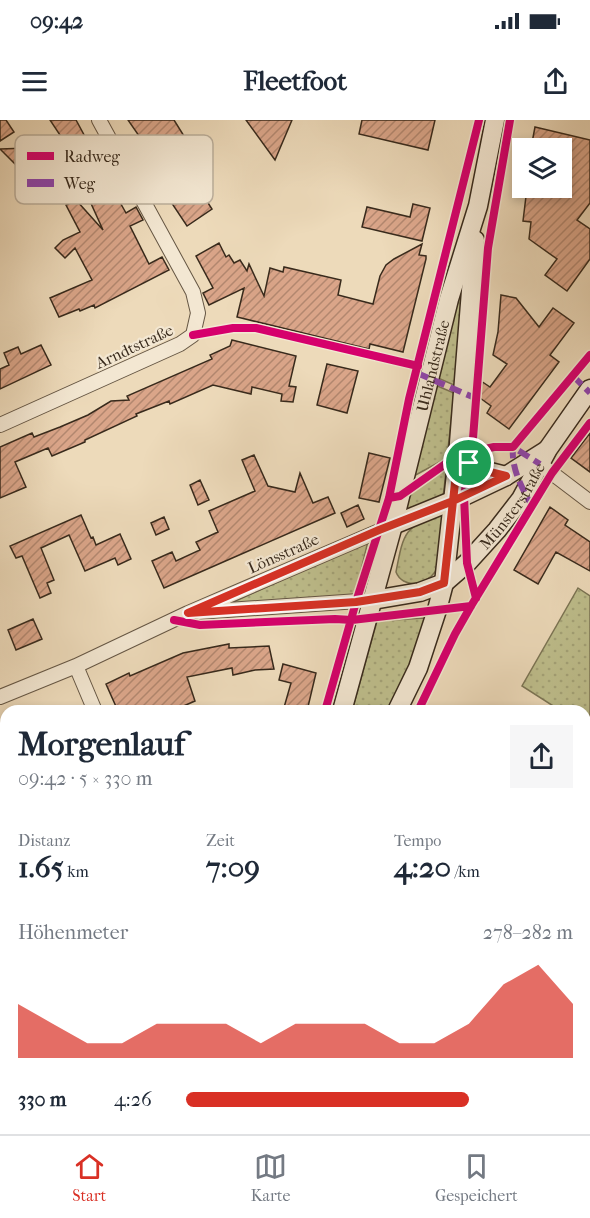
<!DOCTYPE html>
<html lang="de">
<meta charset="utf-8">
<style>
body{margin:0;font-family:"IM FELL French Canon",serif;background:#f6f6f7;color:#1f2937;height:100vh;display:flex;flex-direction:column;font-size:22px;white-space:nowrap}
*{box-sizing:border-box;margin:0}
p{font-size:20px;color:#747a83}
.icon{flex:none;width:33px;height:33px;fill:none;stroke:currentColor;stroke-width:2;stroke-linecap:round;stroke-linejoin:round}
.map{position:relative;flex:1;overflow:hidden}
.details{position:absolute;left:0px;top:585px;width:591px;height:429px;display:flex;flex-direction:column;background:#fff;border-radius:18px 18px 0 0;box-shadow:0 3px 9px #0003}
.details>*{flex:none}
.fabs{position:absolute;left:512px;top:18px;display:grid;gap:12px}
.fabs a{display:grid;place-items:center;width:60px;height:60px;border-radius:0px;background:#fff;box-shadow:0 3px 9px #0003;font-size:30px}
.pin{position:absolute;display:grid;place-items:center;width:51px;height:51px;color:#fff;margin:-26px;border:3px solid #fff;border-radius:50%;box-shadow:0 2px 6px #0007}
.round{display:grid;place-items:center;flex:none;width:63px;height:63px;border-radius:0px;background:#f6f6f7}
.overview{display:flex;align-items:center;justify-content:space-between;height:102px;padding:0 18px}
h1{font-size:33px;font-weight:800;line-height:45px}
.metrics{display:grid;grid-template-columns:repeat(3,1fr);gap:9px;height:102px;padding:6px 18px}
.metrics div{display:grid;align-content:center}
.metrics b{font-size:30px;font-weight:800}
.metrics small{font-size:16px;font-weight:400}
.metrics p{font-size:16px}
.chart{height:168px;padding:12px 18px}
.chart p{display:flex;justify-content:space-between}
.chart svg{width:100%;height:108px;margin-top:6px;fill:#d93025;opacity:.7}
ul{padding:0 18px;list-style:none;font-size:20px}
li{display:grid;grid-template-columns:96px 72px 1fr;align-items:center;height:45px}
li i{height:15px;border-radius:8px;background:#d93025}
.status{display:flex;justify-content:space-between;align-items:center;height:42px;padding:0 30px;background:#fff;direction:ltr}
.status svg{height:16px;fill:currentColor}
header{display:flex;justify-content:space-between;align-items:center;height:78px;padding:0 18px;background:#fff;font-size:27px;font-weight:800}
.tabs{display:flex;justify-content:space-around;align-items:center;height:84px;border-top:2px solid #e0e1e3;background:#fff;font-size:16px;color:#747a83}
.tabs a{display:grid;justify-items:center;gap:3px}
.tabs .active{color:#d93025}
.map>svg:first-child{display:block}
.green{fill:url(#green-dots);stroke:#7b7454;stroke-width:1.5}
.building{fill:url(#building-hatch);stroke:#382a1c;stroke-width:1.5}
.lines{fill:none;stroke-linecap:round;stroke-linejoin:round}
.street-casing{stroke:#655644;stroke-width:16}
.secondary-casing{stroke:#382a1c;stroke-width:21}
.street{stroke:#f3e7d2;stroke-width:14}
.secondary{stroke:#f3e7d2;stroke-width:18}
.quiet{stroke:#8e44ad;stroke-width:6;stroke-dasharray:12 6;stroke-linecap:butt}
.cycleway-casing{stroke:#f3e7d2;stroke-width:11}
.cycleway{stroke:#d6006c;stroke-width:8}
.route-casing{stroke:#fff;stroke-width:12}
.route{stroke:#d93025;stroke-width:8}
.labels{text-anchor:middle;stroke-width:4.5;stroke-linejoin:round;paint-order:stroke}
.street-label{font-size:16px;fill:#382a1c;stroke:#f3e7d2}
.key{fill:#f3e7d2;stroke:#bbae9b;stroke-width:1.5}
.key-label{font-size:16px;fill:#382a1c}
</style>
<div class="status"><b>09:42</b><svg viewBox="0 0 49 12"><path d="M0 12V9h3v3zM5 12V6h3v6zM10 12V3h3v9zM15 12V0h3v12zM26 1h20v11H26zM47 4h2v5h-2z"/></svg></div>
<header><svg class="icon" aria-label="menu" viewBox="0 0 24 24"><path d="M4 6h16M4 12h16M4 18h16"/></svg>Fleetfoot<svg class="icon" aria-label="share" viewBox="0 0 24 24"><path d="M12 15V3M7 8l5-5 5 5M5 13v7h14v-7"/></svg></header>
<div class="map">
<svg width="590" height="1014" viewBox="0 0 590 1014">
<defs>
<pattern id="green-dots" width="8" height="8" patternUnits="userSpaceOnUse" patternTransform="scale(1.5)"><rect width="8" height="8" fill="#bebe8c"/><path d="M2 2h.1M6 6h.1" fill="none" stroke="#a4a378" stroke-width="1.8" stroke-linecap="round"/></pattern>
<pattern id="building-hatch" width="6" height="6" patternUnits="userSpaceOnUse" patternTransform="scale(1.5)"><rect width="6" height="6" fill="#daa589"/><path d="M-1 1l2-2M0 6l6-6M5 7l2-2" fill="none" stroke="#b2876f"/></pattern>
</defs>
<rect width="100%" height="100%" fill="#eddaba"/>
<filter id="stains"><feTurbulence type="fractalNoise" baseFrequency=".00333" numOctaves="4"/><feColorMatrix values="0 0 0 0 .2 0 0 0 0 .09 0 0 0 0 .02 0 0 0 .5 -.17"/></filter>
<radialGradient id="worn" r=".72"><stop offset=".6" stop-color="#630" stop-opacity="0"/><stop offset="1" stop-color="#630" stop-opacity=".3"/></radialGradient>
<path class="green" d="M463 162 456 266 438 258 459 164Z
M435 265 454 273 447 338 412 357Z
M445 349 446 352 443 377 408 390 405 386 411 372Z
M443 395C442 406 440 445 435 452 431 458 422 463 415 464 407 464 399 460 396 452 403 415 404 404 443 395Z
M368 421 355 476 229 484Z
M578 468 590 476V610L585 607V591H561L522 566Z
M424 498V503L409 546 390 591H352L377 501Z"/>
<path class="building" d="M0 0H6L14 12 0 21Z
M50 0H76L96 37 74 49 65 33 70 30Z
M128 0H174L184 16 153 36Z
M246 0H292L275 40Z
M362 0H435L428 30 359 14Z
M535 7 590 20V83L577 100 590 109V139L567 171 545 155 557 139 529 119 531 102 523 101 527 68H561V28H531Z
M28 28 54 57 37 74 23 52 0 29Z
M188 52 212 89 187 106 167 76 172 72 168 65Z
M112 68 126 93 136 87 143 100 130 106 149 144 162 137 169 150 95 188 94 185 80 191 79 189 59 197 50 178 92 160 75 128 65 138 55 128 63 120 80 112 66 85 76 80 103 110 89 79Z
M413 84 430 88 422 121 362 107 367 87 410 97Z
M219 123 226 137 229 135 234 143 240 140 247 151 249 144 264 176 270 148 283 152 284 147 341 160 338 175 373 184 380 156 386 145 394 139 422 124 419 135 426 136V139L403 232 370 224 369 229 237 197 244 168 209 185 203 173 213 168 196 136Z
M501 175 516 178 539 207 553 188 574 203 550 235 559 242 509 309 487 293 491 286 480 278 481 261 490 267 507 244 493 235 498 212Z
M232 220 296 236 289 266 296 267 293 282 281 281 282 274 252 267 251 274 213 265 170 284 169 281 136 294 137 296 85 320V322L52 336 48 328 15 342 26 367 0 378V327L32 313 34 317 60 307 88 295 111 281 129 280 127 276 212 239 210 235 230 226Z
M41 225 51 245 0 269V249L9 245 4 233 18 227 21 234Z
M327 244 358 251 347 293 317 285Z
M590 313V352L571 338Z
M369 333 390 338 379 382 359 378Z
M254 335 268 366 295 372 300 353 313 383 328 377 335 393 164 468 152 441 172 432 176 441 200 430 196 422 218 412 209 391 255 371 242 340Z
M200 360 209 380 198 385 190 365Z
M358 385 364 399 347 407 341 393Z
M550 387 568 400 565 405 590 422V451L556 432 538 464 514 450Z
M81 395 91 418 93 417 96 425 120 414 131 439 118 445 115 438 85 451 69 415 41 428 54 460 47 463 51 473 40 478 22 436 16 438 10 426Z
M164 397 169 409 156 415 151 403Z
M33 499 42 519 16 530 8 510Z
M229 524V528L269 526 274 549 255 550 233 555 232 548 187 557 195 581 172 591H118L106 564 129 553 130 556 183 533Z
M283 544 316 553 307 591H283L291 563 279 560Z"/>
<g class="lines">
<defs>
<path id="street" d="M0 305 180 224 193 215 198 193 193 172 99 0
M540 344 590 382
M199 492 373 480
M76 546 95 591
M0 577 76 546 188 493 393 405
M0 799 6 795
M585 948 590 941
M540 1014 544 1008"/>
<g id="secondary">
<path d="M458 336 486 351 506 356"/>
<path d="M393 405 464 376 506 356 547 330"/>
<path id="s1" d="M373 480 420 472 444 463 467 443 497 410 521 379 548 329 590 269"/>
<path id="s2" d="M342 591 393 405 449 179 478 86 495 0"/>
<path d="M397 591 418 548 437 490 444 463 458 336 475 120"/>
<path d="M155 1014 159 1008"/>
</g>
</defs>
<use href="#street" class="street-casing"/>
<use href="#secondary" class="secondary-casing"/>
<use href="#street" class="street"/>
<use href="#secondary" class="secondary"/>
<path class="quiet" d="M417 253 475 278
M573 256 590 273
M533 388C522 368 511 349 513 327L540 344
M133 1014 136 1008
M174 1014 177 1008"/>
<defs>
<path id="cycleway" d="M193 215 233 208H256L418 246
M389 378 400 376 458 335 494 327H513L590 235
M476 478 467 443 464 376 472 331 488 128 510 0
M174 500 200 505 335 499 352 500 471 486
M325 591 356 482 389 378 409 279 479 0
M418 591 455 514 471 486 552 353 590 303"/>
</defs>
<use href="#cycleway" class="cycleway-casing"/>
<use href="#cycleway" class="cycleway"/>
</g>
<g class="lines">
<defs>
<path id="route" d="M469 343 458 336 453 381 379 410 188 493 356 482 420 472 444 463 453 381 506 356 486 351 469 343"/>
</defs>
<use href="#route" class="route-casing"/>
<use href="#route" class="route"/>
</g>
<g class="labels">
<g class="street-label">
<text transform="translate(134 226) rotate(-25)" y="6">Arndtstraße</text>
<text dy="6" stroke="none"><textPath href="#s2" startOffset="357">Uhlandstraße</textPath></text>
<text dy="6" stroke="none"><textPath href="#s1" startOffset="177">Münsterstraße</textPath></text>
<text transform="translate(283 433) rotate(-24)" y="6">Lönsstraße</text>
</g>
</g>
<rect x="15" y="15" width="198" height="69" rx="9" class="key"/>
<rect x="27" y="32" width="27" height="8" fill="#d6006c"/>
<rect x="27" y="59" width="27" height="8" fill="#8e44ad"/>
<g class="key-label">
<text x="64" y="42">Radweg</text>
<text x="64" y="69">Weg</text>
</g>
<rect width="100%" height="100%" filter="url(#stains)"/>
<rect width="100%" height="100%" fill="url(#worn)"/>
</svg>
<div class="fabs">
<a><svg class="icon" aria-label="layers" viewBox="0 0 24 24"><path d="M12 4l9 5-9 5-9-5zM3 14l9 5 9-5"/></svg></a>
</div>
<div class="pin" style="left:469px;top:343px;background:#1e9e55"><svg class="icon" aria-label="arrive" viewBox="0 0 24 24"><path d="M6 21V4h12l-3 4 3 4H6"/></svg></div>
<section class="details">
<div class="overview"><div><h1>Morgenlauf</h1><p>09:42 · 5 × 330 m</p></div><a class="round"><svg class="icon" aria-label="share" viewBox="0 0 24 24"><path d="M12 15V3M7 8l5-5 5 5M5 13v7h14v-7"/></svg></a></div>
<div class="metrics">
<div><p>Distanz</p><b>1.65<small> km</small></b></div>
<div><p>Zeit</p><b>7:09</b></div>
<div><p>Tempo</p><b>4:20<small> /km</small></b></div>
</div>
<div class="chart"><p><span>Höhenmeter</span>278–282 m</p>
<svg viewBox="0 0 160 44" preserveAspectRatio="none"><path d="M0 44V22L10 30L20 38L30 38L40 30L50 30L60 30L70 38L80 30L90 30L100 30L110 38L120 38L130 30L140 14L150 6L160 22V44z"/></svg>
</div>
<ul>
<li><b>330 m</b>4:26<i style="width:73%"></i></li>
</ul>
</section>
</div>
<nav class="tabs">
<a class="active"><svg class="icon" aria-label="home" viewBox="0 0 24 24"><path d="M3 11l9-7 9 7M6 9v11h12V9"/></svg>Start</a>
<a><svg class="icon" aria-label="map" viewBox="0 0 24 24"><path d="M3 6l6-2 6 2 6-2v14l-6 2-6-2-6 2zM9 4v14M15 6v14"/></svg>Karte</a>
<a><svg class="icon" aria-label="saved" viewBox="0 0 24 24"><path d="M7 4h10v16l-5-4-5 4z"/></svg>Gespeichert</a>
</nav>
